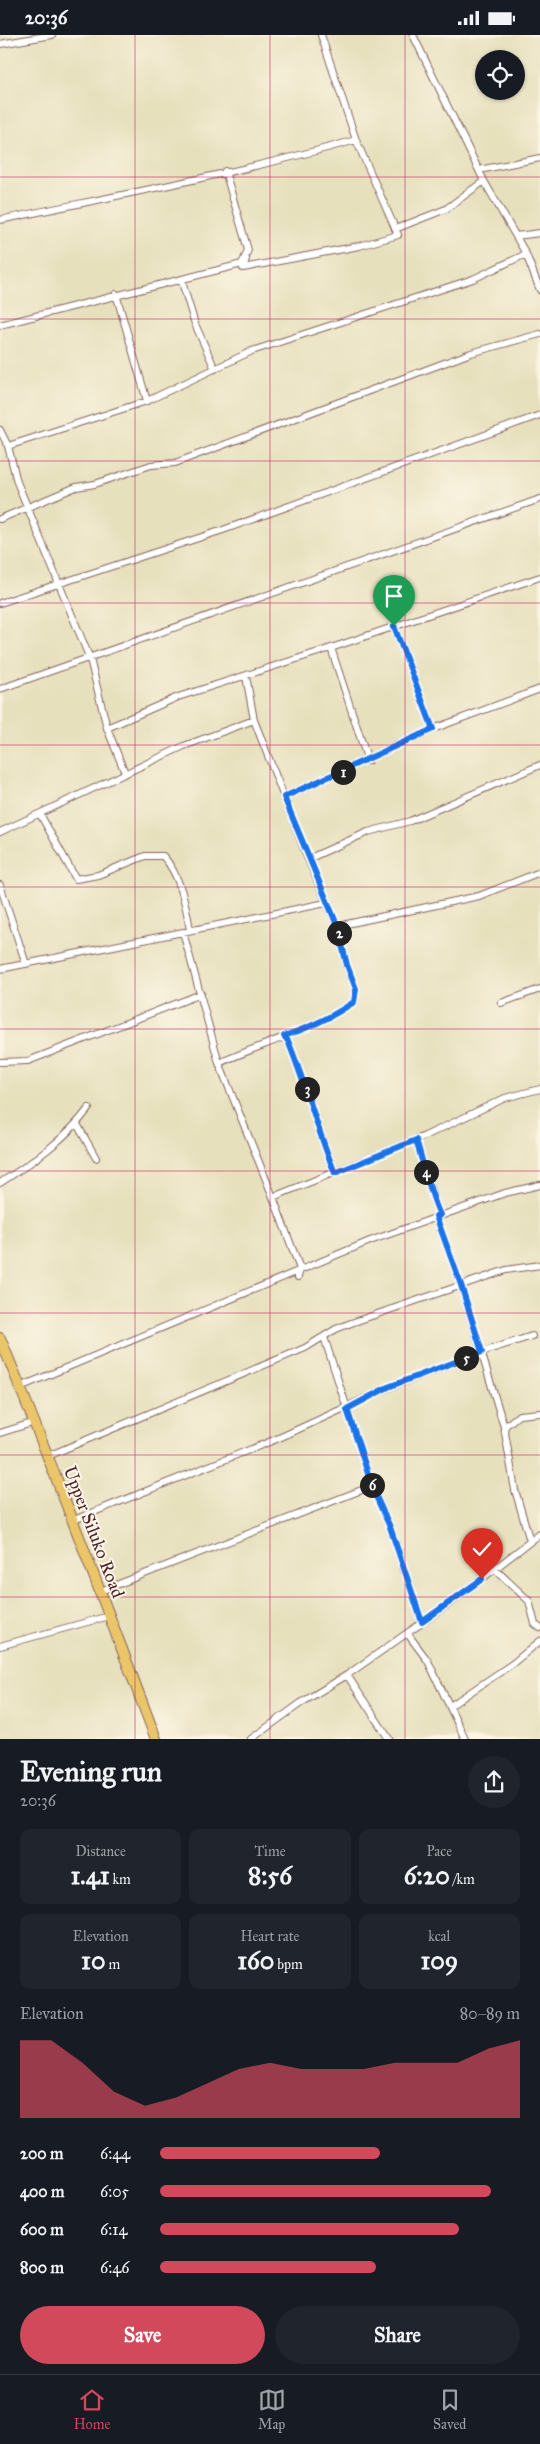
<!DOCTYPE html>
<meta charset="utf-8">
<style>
body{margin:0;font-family:"IM FELL Great Primer",serif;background:#20242c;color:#f1f3f6;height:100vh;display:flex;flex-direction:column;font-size:19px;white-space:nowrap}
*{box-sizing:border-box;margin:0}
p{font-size:16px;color:#9ea1a6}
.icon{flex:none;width:28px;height:28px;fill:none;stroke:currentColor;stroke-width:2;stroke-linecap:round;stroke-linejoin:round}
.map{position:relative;height:1704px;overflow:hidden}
.sheet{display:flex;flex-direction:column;background:#171b24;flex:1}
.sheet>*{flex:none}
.buttons{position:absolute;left:475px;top:15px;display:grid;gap:10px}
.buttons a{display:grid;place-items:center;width:50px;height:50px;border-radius:50%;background:#171b24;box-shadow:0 1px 4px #0004;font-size:25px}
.pin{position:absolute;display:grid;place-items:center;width:42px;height:42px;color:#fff;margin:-51px -21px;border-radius:50% 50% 50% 0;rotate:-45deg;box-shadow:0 0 5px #0007}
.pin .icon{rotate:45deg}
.km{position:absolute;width:25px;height:25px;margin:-12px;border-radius:50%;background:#222;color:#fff;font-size:14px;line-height:25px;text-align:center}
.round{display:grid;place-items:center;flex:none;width:52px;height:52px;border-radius:26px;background:#20242c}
.headline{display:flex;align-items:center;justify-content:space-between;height:85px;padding:0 20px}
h1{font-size:28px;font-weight:700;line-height:38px}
.stats{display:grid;grid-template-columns:repeat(3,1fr);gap:8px;height:85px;padding:5px 20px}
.stats div{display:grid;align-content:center;border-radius:10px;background:#20242c;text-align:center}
.stats b{font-size:25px;font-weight:700}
.stats small{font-size:14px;font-weight:400}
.stats p{font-size:14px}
.chart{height:140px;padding:10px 20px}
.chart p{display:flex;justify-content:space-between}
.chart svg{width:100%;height:90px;margin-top:5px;fill:#d1495b;opacity:.7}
.cta{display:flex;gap:10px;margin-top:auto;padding:10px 20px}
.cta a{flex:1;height:58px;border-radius:30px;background:#d1495b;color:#fff;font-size:20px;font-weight:700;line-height:58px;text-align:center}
.cta a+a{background:#20242c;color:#f1f3f6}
ul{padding:0 20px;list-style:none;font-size:16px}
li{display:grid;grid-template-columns:80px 60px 1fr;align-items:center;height:38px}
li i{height:12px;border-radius:6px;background:#d1495b}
.status{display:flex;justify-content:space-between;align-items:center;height:35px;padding:0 25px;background:#171b24;direction:ltr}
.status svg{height:14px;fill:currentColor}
.dock{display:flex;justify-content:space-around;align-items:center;height:70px;border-top:1px solid #363941;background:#171b24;font-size:14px;color:#9ea1a6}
.dock a{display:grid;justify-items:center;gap:2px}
.dock .selected{color:#d1495b}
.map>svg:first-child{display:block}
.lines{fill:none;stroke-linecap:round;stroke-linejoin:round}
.minor-casing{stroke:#81635e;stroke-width:8}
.primary-casing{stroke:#81635e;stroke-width:12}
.minor{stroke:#fff;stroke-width:6}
.primary{stroke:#ebc669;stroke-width:10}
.route-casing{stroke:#fff;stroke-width:10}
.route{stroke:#1a73e8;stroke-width:6}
.grid{fill:none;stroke:#c2185b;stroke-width:1;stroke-opacity:0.55}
.labels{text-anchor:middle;stroke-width:4;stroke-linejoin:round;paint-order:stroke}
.street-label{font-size:18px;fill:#4a1f2b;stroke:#fcf5e5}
</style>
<div class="status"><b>20:36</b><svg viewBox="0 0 49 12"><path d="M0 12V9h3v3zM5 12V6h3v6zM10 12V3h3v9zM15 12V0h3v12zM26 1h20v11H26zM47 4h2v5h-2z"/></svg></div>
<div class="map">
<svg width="540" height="1704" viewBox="0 0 540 1704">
<rect width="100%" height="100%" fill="#fcf5e5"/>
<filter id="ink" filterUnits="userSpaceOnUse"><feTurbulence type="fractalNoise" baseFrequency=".02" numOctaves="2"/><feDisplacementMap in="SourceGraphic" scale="10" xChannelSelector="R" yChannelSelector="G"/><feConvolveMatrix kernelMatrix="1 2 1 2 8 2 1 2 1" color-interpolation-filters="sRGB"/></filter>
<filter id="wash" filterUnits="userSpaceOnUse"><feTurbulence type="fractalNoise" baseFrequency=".0096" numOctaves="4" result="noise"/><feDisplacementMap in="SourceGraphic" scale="20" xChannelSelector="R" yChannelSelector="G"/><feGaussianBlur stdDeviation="1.12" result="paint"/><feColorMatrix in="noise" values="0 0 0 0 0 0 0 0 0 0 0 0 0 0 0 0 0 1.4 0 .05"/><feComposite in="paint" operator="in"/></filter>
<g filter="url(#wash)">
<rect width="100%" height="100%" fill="#e7e0bd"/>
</g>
<g filter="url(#ink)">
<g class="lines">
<defs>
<path id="minor" d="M413 0 484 146 526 219 540 255
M0 9 52 0
M479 135 540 123
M0 185C119 160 239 138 356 105
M395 194 446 174 484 146
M516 201 540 198
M246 224 243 233 359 211 398 200 356 105 321 0
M181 244 195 289 215 334
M116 259 147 366
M0 290 242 229 248 215 225 136
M0 395 8 411 17 447 90 624 107 693 125 738
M8 411 147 366 252 316 473 244 526 219
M0 484 76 452 95 449 151 430 175 428 471 318 540 299
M0 568 223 495 540 380
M394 591 433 694
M331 613 368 726
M0 654 540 464
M107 693 178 662 331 613 540 542
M284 762 433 694 540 654
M40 779 76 844 98 840 145 821H163C180 840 186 870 190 895
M0 797 184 711 254 685
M308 824 368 797 410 786 540 730
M0 850 26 929
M337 891 479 861 540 837
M183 897 219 1028 273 1162 300 1234 298 1242
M0 934 326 868
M501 968 540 954
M284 1001 288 1006C306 1049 317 1095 335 1138
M0 1027 28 1026 201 959
M219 1028C264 1008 313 995 354 967L356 954 347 931 337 891 308 824 254 685 246 641
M77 1089 96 1123
M416 1105C424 1130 429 1156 440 1180
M0 1148C33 1127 66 1104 89 1073
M273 1162 425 1101 505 1063 540 1054
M436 1181 461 1250 504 1392 515 1455 530 1506
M20 1352 370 1206 505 1158 540 1150
M504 1392 519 1380 540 1378
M0 1398 35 1387
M48 1421 305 1313 336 1294 351 1288 506 1235 540 1230
M372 1451 390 1492 422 1587
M74 1485 279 1403 388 1353 482 1317 532 1301
M496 1535 529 1566 535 1589 540 1593
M98 1557 372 1451 324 1302
M407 1598 428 1626 465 1704
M0 1611 109 1581
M347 1640 389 1704
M450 1671 512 1629 540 1606
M251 1704 301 1668 347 1640 449 1569 540 1499"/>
<path id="primary" d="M0 1303C55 1435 105 1570 156 1704"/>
</defs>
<use href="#minor" class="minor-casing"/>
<use href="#primary" class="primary-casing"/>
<use href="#minor" class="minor"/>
<use href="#primary" class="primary"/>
</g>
</g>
<g class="lines" filter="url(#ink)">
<defs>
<path id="route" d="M394 591 433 694 284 762 337 890 347 930 356 954 354 967C332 982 309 993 284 1001L288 1006C306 1049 317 1095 335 1138L416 1105C424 1130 429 1156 440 1180L436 1181 461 1250 482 1317 388 1352 347 1374 374 1457 390 1492 422 1587 482 1544"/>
</defs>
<use href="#route" class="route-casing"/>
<use href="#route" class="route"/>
</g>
<path class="grid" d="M135 0V1704M270 0V1704M405 0V1704M0 142H540M0 284H540M0 426H540M0 568H540M0 710H540M0 852H540M0 994H540M0 1136H540M0 1278H540M0 1420H540M0 1562H540"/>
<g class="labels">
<g class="street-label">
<text transform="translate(94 1497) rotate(69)" y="6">Upper Siluko Road</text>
</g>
</g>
</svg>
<div class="buttons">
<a><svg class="icon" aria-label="locate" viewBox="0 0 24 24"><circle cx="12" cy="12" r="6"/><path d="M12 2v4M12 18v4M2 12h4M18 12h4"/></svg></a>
</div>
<div class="pin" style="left:394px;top:591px;background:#1e9e55"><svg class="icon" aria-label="arrive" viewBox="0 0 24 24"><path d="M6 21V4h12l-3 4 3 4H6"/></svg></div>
<div class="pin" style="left:482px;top:1544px;background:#d93025"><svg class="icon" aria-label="check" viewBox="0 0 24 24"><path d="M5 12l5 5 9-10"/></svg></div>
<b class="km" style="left:343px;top:737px">1</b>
<b class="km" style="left:339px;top:898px">2</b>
<b class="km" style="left:307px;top:1054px">3</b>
<b class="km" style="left:426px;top:1137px">4</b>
<b class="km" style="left:466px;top:1323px">5</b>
<b class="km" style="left:372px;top:1450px">6</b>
</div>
<section class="sheet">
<div class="headline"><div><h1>Evening run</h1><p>20:36</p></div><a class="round"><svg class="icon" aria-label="share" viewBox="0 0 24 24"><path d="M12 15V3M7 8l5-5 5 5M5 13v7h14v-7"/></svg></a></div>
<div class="stats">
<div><p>Distance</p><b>1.41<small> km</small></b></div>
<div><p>Time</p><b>8:56</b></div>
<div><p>Pace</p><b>6:20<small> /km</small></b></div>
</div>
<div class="stats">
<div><p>Elevation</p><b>10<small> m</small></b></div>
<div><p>Heart rate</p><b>160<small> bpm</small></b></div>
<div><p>kcal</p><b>109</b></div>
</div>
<div class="chart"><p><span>Elevation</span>80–89 m</p>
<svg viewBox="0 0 160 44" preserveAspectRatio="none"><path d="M0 44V6L10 6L20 17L30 31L40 38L50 34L60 27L70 20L80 17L90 20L100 20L110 20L120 17L130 17L140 17L150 10L160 6V44z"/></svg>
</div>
<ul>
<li><b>200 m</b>6:44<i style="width:61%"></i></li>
<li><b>400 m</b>6:05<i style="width:92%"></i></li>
<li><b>600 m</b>6:14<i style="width:83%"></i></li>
<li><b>800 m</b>6:46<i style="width:60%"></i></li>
</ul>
<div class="cta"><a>Save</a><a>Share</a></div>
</section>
<nav class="dock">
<a class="selected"><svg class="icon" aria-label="home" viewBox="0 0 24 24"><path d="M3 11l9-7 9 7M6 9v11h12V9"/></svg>Home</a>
<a><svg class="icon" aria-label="map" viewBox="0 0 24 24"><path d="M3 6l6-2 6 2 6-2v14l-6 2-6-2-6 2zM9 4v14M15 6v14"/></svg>Map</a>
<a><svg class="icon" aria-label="saved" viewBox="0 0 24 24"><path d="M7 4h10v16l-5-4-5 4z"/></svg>Saved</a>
</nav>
